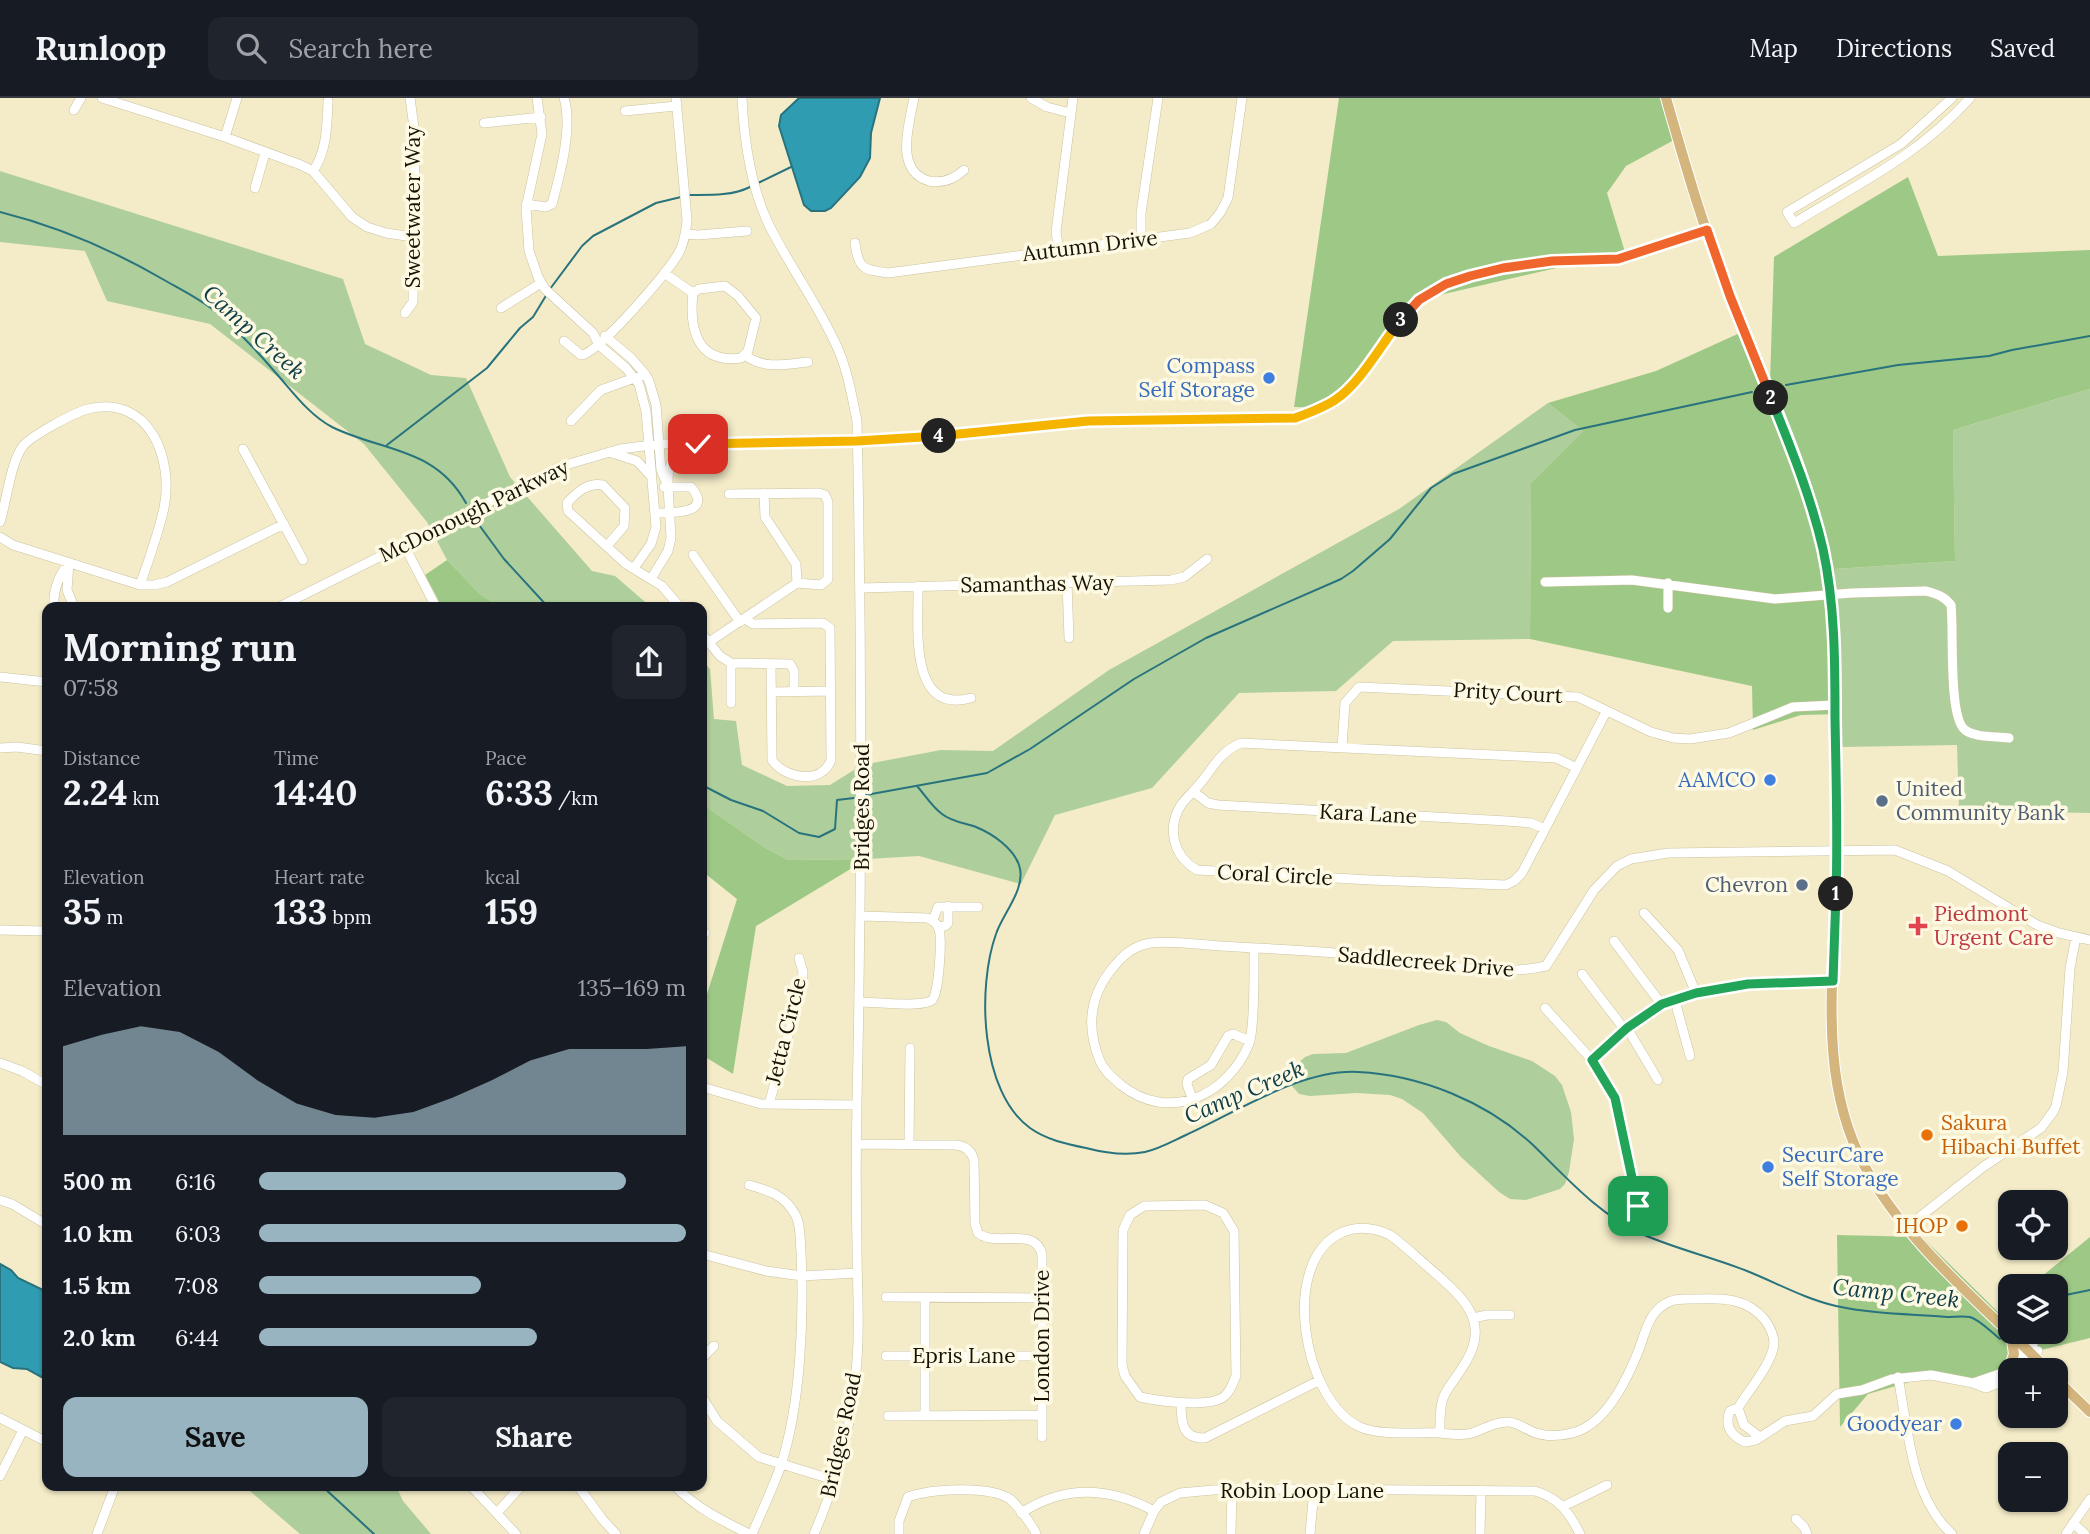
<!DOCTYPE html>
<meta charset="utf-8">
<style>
body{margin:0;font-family:Lora,serif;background:#20242c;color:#f1f3f6;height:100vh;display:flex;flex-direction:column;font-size:26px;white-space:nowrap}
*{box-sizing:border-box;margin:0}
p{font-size:23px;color:#9ea1a6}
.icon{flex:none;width:38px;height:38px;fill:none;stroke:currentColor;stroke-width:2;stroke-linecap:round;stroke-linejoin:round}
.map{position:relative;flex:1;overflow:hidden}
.side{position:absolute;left:42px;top:504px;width:665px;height:889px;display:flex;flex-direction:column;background:#171b24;border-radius:14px;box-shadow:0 2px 5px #0004}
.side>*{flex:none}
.tools{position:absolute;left:1998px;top:1092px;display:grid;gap:14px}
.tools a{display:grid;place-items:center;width:70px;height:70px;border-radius:14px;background:#171b24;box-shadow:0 2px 5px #0004;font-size:35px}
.pin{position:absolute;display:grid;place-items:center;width:60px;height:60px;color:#fff;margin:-30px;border-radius:14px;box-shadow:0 4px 10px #0006}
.km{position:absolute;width:35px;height:35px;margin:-18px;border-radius:50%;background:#222;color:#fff;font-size:19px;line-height:35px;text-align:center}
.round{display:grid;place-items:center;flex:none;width:74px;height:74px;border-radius:14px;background:#20242c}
.summary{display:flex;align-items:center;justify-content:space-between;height:119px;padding:0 21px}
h1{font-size:38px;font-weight:800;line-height:52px}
.stats{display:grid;grid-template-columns:repeat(3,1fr);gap:10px;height:119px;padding:7px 21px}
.stats div{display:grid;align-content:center}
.stats b{font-size:35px;font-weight:800}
.stats small{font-size:19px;font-weight:400}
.stats p{font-size:19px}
.chart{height:196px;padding:14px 21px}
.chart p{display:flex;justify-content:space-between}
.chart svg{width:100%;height:126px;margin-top:7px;fill:#99b4c1;opacity:.7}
.cta{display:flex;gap:14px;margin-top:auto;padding:14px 21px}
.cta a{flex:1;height:80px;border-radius:14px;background:#99b4c1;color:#111;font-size:28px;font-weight:800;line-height:80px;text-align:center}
.cta a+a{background:#20242c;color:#f1f3f6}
ul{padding:0 21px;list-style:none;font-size:23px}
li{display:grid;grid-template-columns:112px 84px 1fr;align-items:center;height:52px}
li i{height:18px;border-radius:9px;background:#99b4c1}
header{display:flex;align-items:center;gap:42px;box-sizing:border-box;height:98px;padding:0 35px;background:#171b24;border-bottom:2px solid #363941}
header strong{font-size:33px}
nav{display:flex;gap:38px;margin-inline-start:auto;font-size:24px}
.search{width:490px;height:63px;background:#20242c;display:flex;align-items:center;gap:18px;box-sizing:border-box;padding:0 24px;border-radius:14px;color:#9ea1a6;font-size:26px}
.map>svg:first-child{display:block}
.green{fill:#aece9b}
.forest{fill:#9ec886}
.water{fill:#309cb2;stroke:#28737e;stroke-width:2}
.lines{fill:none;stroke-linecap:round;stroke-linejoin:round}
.stream{stroke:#28737e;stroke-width:2}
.minor-casing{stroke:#cbc3a0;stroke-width:10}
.major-casing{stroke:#fff;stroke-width:12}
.minor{stroke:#fff;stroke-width:9}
.major{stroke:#d4b57d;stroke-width:10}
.split-1-casing{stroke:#fff;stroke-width:14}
.split-2-casing{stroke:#fff;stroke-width:14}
.split-3-casing{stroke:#fff;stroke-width:14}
.split-4-casing{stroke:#fff;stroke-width:14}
.split-5-casing{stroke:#fff;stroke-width:14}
.split-1{stroke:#22a559;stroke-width:9}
.split-2{stroke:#22a559;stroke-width:9}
.split-3{stroke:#f0652b;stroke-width:9}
.split-4{stroke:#f5b400;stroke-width:9}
.split-5{stroke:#f5b400;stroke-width:9}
.shop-dot{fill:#3f7fe0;stroke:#fef9e3;stroke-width:2.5}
.service-dot{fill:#5c6f8a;stroke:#fef9e3;stroke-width:2.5}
.health-dot{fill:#e0444e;stroke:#fef9e3;stroke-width:2.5}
.food-dot{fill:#e8710a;stroke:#fef9e3;stroke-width:2.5}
.labels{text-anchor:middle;stroke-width:7;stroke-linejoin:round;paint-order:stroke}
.street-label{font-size:21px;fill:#161306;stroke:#fef9e3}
.shop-label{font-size:21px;fill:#366cbe;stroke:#fef9e3;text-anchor:end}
.service-label{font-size:21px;fill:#4e5e75;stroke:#fef9e3;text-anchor:start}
.health-label{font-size:21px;fill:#be3a42;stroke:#fef9e3;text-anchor:start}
.food-label{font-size:21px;fill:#c56008;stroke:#fef9e3;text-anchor:start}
.water-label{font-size:23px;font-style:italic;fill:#0e3e47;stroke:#fef9e3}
</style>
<header>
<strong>Runloop</strong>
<div class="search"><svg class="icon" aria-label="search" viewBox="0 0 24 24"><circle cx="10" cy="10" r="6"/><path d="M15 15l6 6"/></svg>Search here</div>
<nav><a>Map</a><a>Directions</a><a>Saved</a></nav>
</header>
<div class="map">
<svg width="2090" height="1436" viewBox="0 0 2090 1436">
<rect width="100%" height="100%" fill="#f4ecc8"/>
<path class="green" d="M0 73 343 181 365 246 431 277 466 280 510 379 592 473 615 478 651 509H499L480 496 447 462 427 424 364 346 210 226 107 203 85 153 0 144Z
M2090 291V715L1959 712 1957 647 1842 649 1835 471 1955 463 1953 332Z
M1548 305 1583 333 1531 385 1530 541 1393 543 1336 593 1239 595 1152 690 1055 717 1021 786 919 758 867 761 788 762 767 751 702 706V562L710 571 714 621 736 623 742 667 787 688 830 687 862 667 941 652 993 653 1109 572 1399 411Z
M1437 922 1446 924 1460 935 1489 948 1532 963 1555 978 1562 987 1571 1014 1574 1041 1569 1074 1565 1086 1560 1091 1526 1102 1510 1101 1499 1094 1461 1059 1423 1015 1402 1001 1390 997 1357 995 1310 998 1299 996 1292 988 1293 975 1297 966 1305 959 1313 956 1346 955 1419 927Z
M244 1388H396L403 1403 431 1436H300Z"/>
<path class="forest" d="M1339 0H1666L1674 42 1626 68 1607 95 1625 154 1418 202 1336 310 1294 309Z
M1908 79 1938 158 2090 152V291L1953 332 1955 463 1835 471 1841 616 1801 617 1753 632 1752 588 1530 541 1531 385 1583 333 1548 305 1656 273 1742 234 1770 284 1774 159Z
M447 462 480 496 499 509H442L425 477Z
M702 706 767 751 788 762 867 761 756 828 733 976 702 957V912L737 801 702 773Z
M1837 1137 1922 1139 1998 1214 2011 1204V1234H2056V1188H2030L2090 1139V1240L2037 1253 2015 1272H2011L1993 1291 1927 1279 1868 1296 1840 1329Z"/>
<path class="water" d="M799 0H880L871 35 870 60 860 79 831 110 825 113H811L804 107 779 28 781 17Z
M0 1166 11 1172 18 1180 47 1194V1282L27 1271 13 1270 0 1264Z"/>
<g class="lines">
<path class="stream" d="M758 85 791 69
M690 97C709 97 732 98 750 89
M0 114C60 129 113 152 166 183 184 193 204 203 220 217 239 234 258 254 275 274 292 293 309 317 332 329 383 354 435 349 466 405
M550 191 582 148 593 138 656 105 681 99
M1786 287 1898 267 1989 258 2012 252 2090 238
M387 347 487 270 520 230 533 219 547 196
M474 420 504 461 548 509
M702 687 731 702 763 713 799 735 819 739 835 731 837 702 854 700
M917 688C925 697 932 709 942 716 952 724 965 725 976 729 993 736 1013 750 1019 767 1027 790 1003 815 996 836 977 889 980 994 1030 1030 1047 1042 1066 1046 1086 1050 1105 1055 1125 1058 1145 1054 1159 1051 1173 1043 1186 1037 1237 1014 1301 971 1358 974 1421 977 1487 1004 1533 1047 1567 1080 1598 1116 1642 1136 1676 1151 1712 1159 1747 1173 1777 1185 1805 1201 1836 1208 1872 1216 1911 1216 1947 1219 1954 1219 1963 1218 1970 1219 1980 1222 1991 1234 2000 1241
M866 697 987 675 1030 651 1134 581 1206 540 1341 481 1353 473 1390 441 1431 390 1453 376 1575 332 1752 294
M2056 1199 2090 1192
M322 1388 374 1436"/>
<defs>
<path id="minor" d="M102 0 225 39 301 67 313 73 352 119 367 129 386 135 413 139
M537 0 542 36 526 110 529 153 538 179 545 191 593 235 599 247 626 270 639 286 646 313 656 429 651 446 634 470
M742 0C744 42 750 86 768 125 789 168 819 207 838 251 848 274 852 299 857 323 862 550 862 777 857 1004 856 1052 856 1101 857 1150 857 1187 860 1225 857 1262 853 1321 838 1381 814 1436
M914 0C909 26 894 73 929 83 943 86 954 81 964 72
M1031 0 1047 9 1070 15
M1952 0 1901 46 1787 114 1794 125C1859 85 1918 58 1970 0
M74 12 81 0
M625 13 676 8
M484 25 541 19
M225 39 237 0
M313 73C327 53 327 28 328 3
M255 90 265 55
M526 106 546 109 552 106C560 77 573 29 564 0
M686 136 698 137 747 133
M1141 142V115L1158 0
M855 145C858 171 864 172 888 175L1190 135 1211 126 1220 115 1228 100 1242 0
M1059 153 1056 134 1073 0
M664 175 693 195
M725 188 738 198 756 220 748 253 741 260C697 266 689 231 693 195L699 191Z
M501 210 541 185
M405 215 413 204 415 37 410 0
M605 238 631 260 645 276 649 283 656 307 661 372 668 388 671 440 668 453 651 481
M564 243 581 257C596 258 667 175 677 158 684 147 686 134 687 122L676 0
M745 257C764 272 786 266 808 264
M571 323 601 292 640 278
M243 351 303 462
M609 354 637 363 650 377
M668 383C668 362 676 356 694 348
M729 396 819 395 825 397 828 404V481L821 487 797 485
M656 415C672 415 714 416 691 389H664
M0 424C7 402 10 366 23 348 31 338 75 314 88 311 149 296 174 360 164 410 158 436 149 462 140 487
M0 439 13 447 140 487H154L167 484 284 426
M404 447 436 509
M607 448 624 428 625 410 603 387C588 384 577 394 567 405L568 413 626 466 662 488 680 509
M693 457 740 524
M69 465 67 492 74 509
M1545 484 1632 482 1775 501 1852 495 1926 493C1937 496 1944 498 1951 507 1954 532 1948 619 1965 632 1976 640 1996 638 2009 640
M1067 485 1069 540
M1668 485V510
M918 488C919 526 907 617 971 600
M860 490 1171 482 1184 479 1207 461
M54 509C53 493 59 477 69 465
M279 509 559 369 620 351 660 346 899 342 1088 323 1295 320 1317 312 1336 301 1350 288 1406 216 1419 202 1446 186 1503 170 1552 163 1618 161 1707 132
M745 521 753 526 823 525 830 530 831 662C822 687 785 681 772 662L771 566
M702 536 720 558 731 565 790 566 794 573V593
M709 544 797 485 796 466 765 419 764 395
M731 565V605
M0 579 47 584
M771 594 830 593
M1342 649 1345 605 1359 589 1578 599 1651 634 1673 640 1690 641 1729 635 1793 609 1835 607
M0 650 17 649 47 653
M1577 670 1556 660 1241 645C1222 653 1215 666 1203 682 1196 691 1187 699 1181 707 1166 731 1174 759 1197 772L1370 782 1506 787 1514 783 1522 775 1606 614
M1194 694 1208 705 1218 707 1507 723 1531 725 1545 731
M1644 815 1678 852 1696 895
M933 822 938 809H978
M938 829 945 828 948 825V808
M0 832 47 833
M702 836 705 835
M1614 843 1662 907
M1254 851C1254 872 1255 929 1249 946 1227 998 1169 1025 1121 987 1113 980 1104 973 1100 963 1085 927 1090 895 1116 866 1125 855 1137 847 1151 845 1171 842 1200 847 1220 848 1273 851 1326 853 1378 859 1433 865 1492 880 1546 868L1594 792 1617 768 1631 761 1668 755 1895 752 1948 773 2037 827 2059 835 2090 842
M1582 876 1625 932
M1675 903 1690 958
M860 904C875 904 922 910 932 902 939 896 942 841 939 831 937 825 933 822 927 820L862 818
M1545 910 1592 962 1615 1000 1638 1108
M1627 930 1658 982
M1592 962 1627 930 1662 907 1696 895 1747 886 1833 883
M0 965 22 973 47 987
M702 989 761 1006 857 1007
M1193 1003 1187 986 1188 981 1211 967 1228 938 1233 936 1250 943
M769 1006 802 888 803 874 799 860
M857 1046 956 1047C966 1048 972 1053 974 1063L975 1126 978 1135C996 1150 1036 1127 1042 1157V1339
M909 1046 910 950
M749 1087C770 1093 785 1097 796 1118 801 1127 800 1144 801 1154 804 1219 801 1305 781 1367 773 1390 762 1413 752 1436
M0 1102 12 1106 47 1127
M1205 1107 1223 1115 1234 1133 1236 1278C1232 1287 1229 1297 1220 1301 1203 1309 1158 1303 1140 1299L1125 1278 1122 1267 1123 1132 1130 1117 1144 1108Z
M1907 1129 1983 1069 2041 1030 2053 1014 2056 1008 2063 974 2070 870 2076 839
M702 1156 766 1173 802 1178 857 1175
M886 1199 1041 1200
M925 1200V1318
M1473 1220 1487 1217H1510
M886 1258H1041
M702 1260 714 1248
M2019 1272 2038 1253
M1898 1279C1908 1331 1911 1399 1952 1436
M1973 1285 2005 1274 2033 1247
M702 1299 717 1323 759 1359 834 1382
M1181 1305C1181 1324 1182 1341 1205 1340L1320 1282
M1738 1310 1744 1327 1760 1339
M888 1318 1042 1317
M0 1320 47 1344
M1440 1335C1417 1334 1380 1338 1360 1329 1303 1303 1278 1162 1343 1134 1358 1128 1375 1130 1390 1137 1403 1146 1415 1158 1427 1168 1456 1194 1492 1219 1467 1262 1447 1297 1439 1289 1440 1335 1450 1336 1462 1338 1472 1335 1484 1331 1494 1324 1507 1324 1518 1324 1526 1332 1536 1335 1550 1340 1571 1337 1583 1331 1610 1317 1627 1281 1638 1254 1646 1234 1648 1212 1671 1203 1679 1200 1688 1201 1697 1201 1723 1200 1747 1200 1765 1222 1770 1229 1774 1236 1774 1246 1772 1266 1748 1293 1738 1310L1730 1313C1724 1328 1731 1338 1745 1344L1756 1342 1785 1323 1813 1318 1837 1296 1862 1292 1892 1281 1931 1277 1973 1285 1986 1290 2011 1280
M0 1378 23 1332
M471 1388 516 1436
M578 1388 603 1422 616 1436
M675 1388C696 1410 721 1422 749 1436
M1564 1408 1607 1387
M497 1415 521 1388
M1021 1415C1064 1387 1108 1388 1154 1413
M1796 1421 1804 1429 1807 1436
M2073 1425 2085 1436
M97 1436 115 1388
M899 1436V1423L908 1399C930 1391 989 1387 1010 1401 1016 1406 1034 1429 1036 1436
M1144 1436 1154 1413 1161 1404 1180 1395 1213 1392 1297 1391 1535 1393C1559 1400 1569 1414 1580 1436
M1231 1436 1232 1392
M1310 1436 1314 1392
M1480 1436 1481 1392
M2066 1436 2090 1401"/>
<path id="major" d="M1666 0C1685 66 1704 133 1730 197 1765 286 1810 376 1827 471 1835 521 1835 571 1835 622 1836 680 1838 737 1836 795 1833 887 1819 983 1864 1067 1904 1144 1987 1211 2048 1272
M2009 1271 2014 1256 2011 1236
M2030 1272H2032
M2056 1281 2090 1314"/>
</defs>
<use href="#minor" class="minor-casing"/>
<use href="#major" class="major-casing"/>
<use href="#minor" class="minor"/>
<use href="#major" class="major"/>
</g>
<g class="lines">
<defs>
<path id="split-1" d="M1638 1108 1615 1000 1592 962 1627 930 1662 906 1696 895 1748 886 1833 883 1836 796"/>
<path id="split-2" d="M1771 300C1791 350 1811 399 1823 451 1835 507 1835 563 1835 620 1836 679 1838 737 1836 796"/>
<path id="split-3" d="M1401 222 1419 202 1446 186 1470 178 1503 170 1552 163 1618 161 1707 132 1730 198 1771 300"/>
<path id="split-4" d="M939 338 1088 323 1295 320C1309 315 1323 310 1335 302 1361 285 1381 246 1401 222"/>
<path id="split-5" d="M698 346 857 343 939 338"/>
</defs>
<use href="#split-1" class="split-1-casing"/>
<use href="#split-2" class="split-2-casing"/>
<use href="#split-3" class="split-3-casing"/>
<use href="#split-4" class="split-4-casing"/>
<use href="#split-5" class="split-5-casing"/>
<use href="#split-1" class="split-1"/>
<use href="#split-2" class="split-2"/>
<use href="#split-3" class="split-3"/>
<use href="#split-4" class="split-4"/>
<use href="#split-5" class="split-5"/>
</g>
<g class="shop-dot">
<circle cx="1269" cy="280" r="7"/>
<circle cx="1770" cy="682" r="7"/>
<circle cx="1768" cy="1069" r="7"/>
<circle cx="1956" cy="1326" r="7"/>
</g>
<g class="service-dot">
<circle cx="1882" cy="703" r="7"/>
<circle cx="1802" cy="787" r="7"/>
</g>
<path class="health-dot" d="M1914.5 817.5h7v7h7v7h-7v7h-7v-7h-7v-7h7z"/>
<g class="food-dot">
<circle cx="1927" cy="1037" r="7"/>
<circle cx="1962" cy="1128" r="7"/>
</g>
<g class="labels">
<g class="street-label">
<text transform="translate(413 109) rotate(-90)" y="7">Sweetwater Way</text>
<text transform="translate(1090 148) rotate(-7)" y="7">Autumn Drive</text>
<text transform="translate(474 413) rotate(-26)" y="7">McDonough Parkway</text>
<text transform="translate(1037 486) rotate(-1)" y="7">Samanthas Way</text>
<text transform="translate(1508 595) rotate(3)" y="7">Prity Court</text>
<text transform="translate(862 709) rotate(-90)" y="7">Bridges Road</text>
<text transform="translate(1368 716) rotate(3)" y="7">Kara Lane</text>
<text transform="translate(1275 777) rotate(3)" y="7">Coral Circle</text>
<text transform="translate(1426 864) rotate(5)" y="7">Saddlecreek Drive</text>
<text transform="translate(786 933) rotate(-76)" y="7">Jetta Circle</text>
<text transform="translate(1042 1238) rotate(-90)" y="7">London Drive</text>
<text x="964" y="1265">Epris Lane</text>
<text transform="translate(841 1337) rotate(-78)" y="7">Bridges Road</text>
<text x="1302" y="1400">Robin Loop Lane</text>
</g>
<g class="shop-label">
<text x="1255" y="275">Compass<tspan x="1255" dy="24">Self Storage</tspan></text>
<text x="1756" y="689">AAMCO</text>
<text x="1782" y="1064" text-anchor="start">SecurCare<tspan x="1782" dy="24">Self Storage</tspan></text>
<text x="1942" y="1333">Goodyear</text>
</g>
<g class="service-label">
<text x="1896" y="698">United<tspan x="1896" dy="24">Community Bank</tspan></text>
<text x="1788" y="794" text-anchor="end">Chevron</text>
</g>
<g class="health-label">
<text x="1934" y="823">Piedmont<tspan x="1934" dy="24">Urgent Care</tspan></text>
</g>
<g class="food-label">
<text x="1941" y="1032">Sakura<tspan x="1941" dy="24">Hibachi Buffet</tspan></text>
<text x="1948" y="1135" text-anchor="end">IHOP</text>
</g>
<g class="water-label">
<text transform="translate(254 234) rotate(42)" y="8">Camp Creek</text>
<text transform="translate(1244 994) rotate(-23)" y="8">Camp Creek</text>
<text transform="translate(1896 1195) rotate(6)" y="8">Camp Creek</text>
</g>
</g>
</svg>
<div class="tools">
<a><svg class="icon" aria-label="locate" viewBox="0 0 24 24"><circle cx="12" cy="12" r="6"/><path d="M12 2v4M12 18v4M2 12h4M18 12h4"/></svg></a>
<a><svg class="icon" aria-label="layers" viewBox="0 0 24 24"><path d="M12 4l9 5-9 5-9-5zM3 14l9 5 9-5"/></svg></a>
<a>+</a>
<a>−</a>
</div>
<div class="pin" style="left:1638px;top:1108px;background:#1e9e55"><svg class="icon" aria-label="arrive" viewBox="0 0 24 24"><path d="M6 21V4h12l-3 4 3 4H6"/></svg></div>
<div class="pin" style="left:698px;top:346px;background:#d93025"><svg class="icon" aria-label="check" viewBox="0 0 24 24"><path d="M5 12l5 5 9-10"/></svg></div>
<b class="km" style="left:1836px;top:796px">1</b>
<b class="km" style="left:1771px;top:300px">2</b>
<b class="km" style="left:1401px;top:222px">3</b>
<b class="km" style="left:939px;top:338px">4</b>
<section class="side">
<div class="summary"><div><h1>Morning run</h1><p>07:58</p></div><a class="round"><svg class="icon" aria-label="share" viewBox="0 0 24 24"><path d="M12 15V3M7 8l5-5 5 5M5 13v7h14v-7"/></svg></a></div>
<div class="stats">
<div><p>Distance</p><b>2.24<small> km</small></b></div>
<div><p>Time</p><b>14:40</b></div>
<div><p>Pace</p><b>6:33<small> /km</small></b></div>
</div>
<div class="stats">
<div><p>Elevation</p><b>35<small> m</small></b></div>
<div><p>Heart rate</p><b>133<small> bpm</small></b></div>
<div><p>kcal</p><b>159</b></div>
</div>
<div class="chart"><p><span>Elevation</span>135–169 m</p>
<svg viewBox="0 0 160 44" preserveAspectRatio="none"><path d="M0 44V13L10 9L20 6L30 8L40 15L50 25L60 33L70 37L80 38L90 36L100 31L110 25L120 18L130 14L140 14L150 14L160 13V44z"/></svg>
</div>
<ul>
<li><b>500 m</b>6:16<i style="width:86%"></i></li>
<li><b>1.0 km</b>6:03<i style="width:100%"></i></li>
<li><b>1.5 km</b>7:08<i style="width:52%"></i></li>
<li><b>2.0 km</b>6:44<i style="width:65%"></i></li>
</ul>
<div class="cta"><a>Save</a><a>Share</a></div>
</section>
</div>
